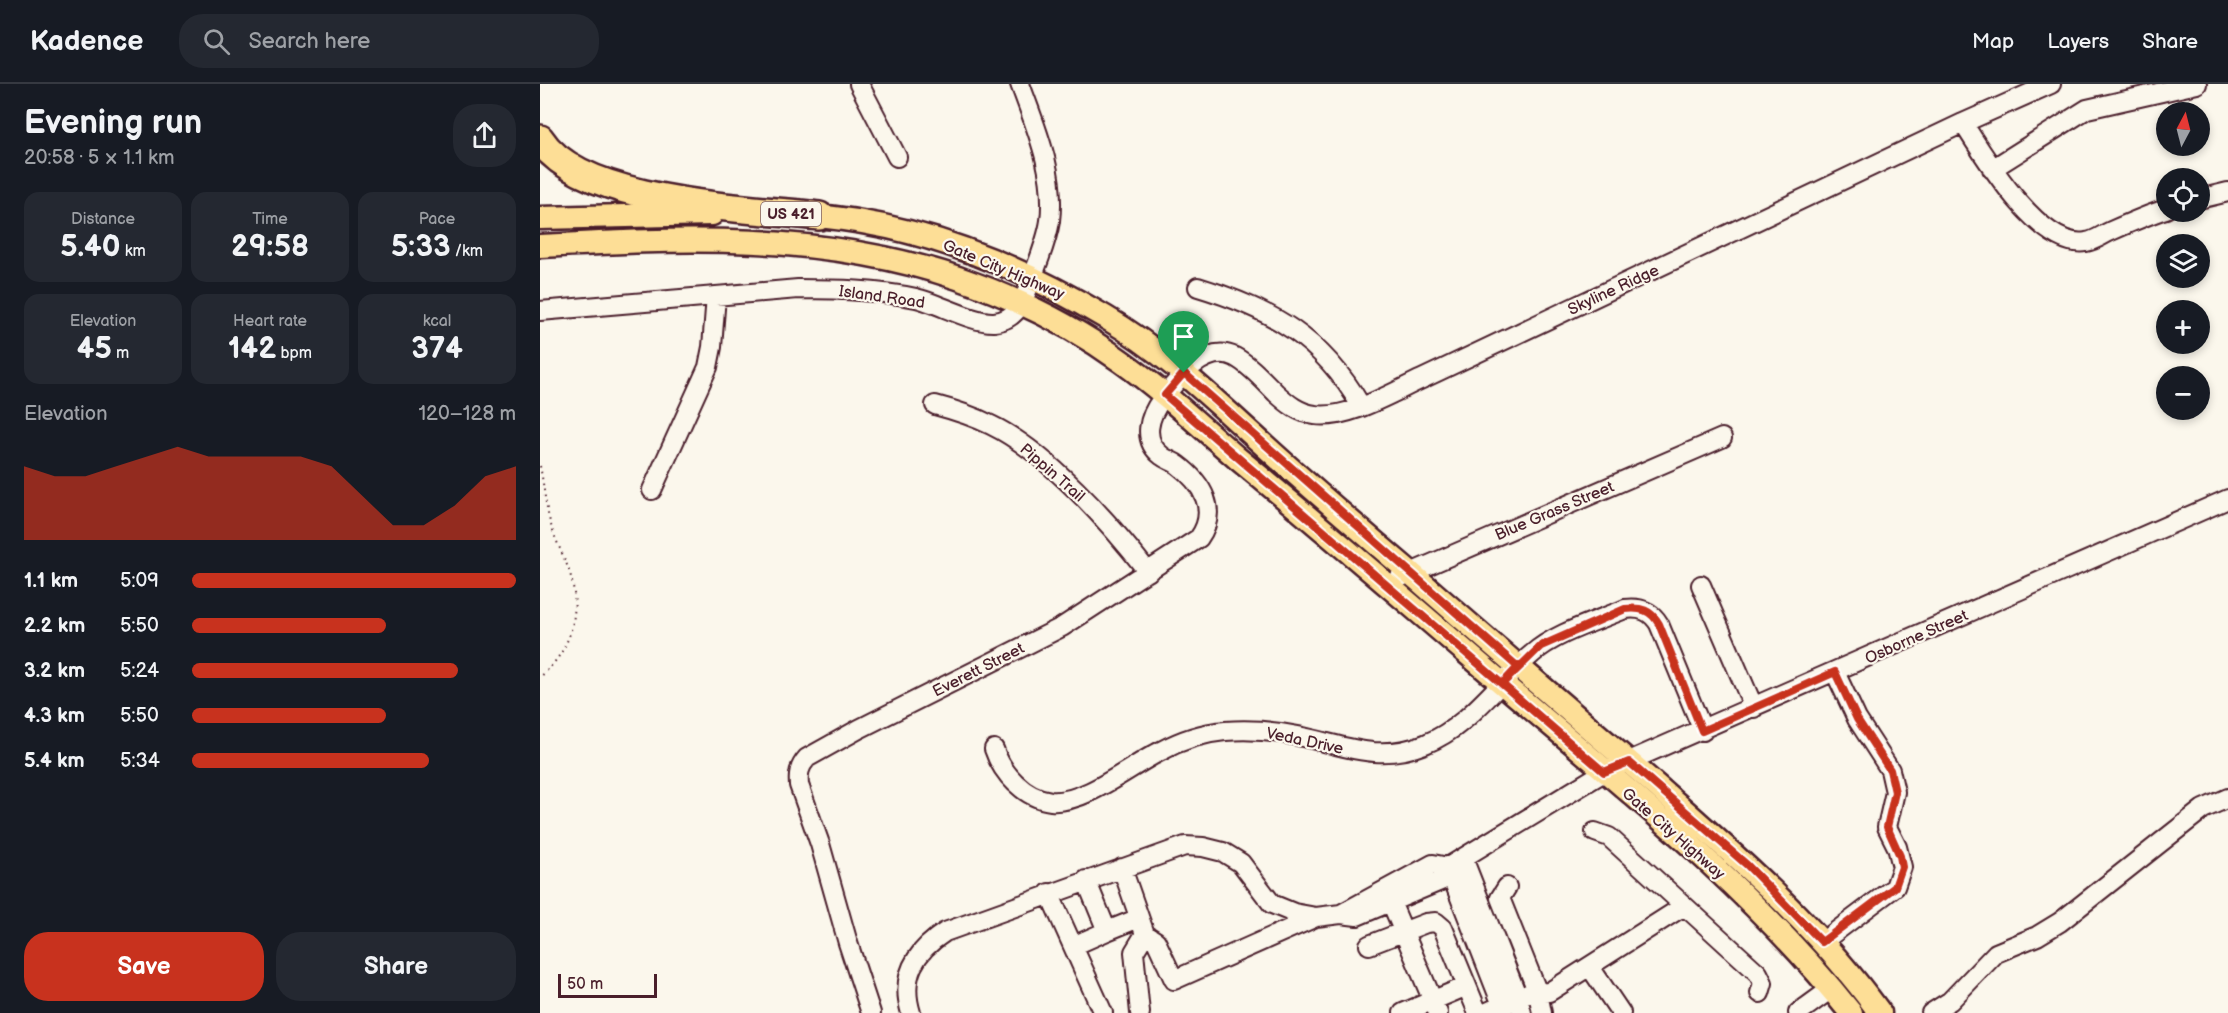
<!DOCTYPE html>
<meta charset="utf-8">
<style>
body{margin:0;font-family:"Balsamiq Sans",sans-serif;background:#242831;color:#f1f3f6;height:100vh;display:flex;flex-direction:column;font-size:22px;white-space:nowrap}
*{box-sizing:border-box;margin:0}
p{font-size:20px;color:#9ea1a6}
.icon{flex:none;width:33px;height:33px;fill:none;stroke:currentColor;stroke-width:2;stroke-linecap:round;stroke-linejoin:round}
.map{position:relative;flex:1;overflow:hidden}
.side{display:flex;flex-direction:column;background:#171b24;width:540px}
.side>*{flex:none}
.needle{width:39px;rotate:7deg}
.buttons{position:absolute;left:1616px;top:18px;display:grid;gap:12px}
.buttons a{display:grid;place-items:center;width:54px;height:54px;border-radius:50%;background:#171b24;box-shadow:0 3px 9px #0003;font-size:30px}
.scale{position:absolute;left:18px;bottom:15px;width:99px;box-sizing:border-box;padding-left:6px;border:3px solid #4a1f2b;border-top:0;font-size:16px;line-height:21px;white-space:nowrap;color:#4a1f2b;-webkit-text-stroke:4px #fbf7ec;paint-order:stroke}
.pin{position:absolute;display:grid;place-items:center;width:51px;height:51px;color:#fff;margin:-62px -26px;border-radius:50% 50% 50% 0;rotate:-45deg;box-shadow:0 0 6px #0007}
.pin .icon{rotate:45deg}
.round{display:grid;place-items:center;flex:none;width:63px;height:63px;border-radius:24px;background:#242831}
.summary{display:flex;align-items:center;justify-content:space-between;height:102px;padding:0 24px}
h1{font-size:33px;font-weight:700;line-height:45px}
.figures{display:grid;grid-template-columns:repeat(3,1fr);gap:9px;height:102px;padding:6px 24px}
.figures div{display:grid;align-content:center;border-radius:15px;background:#242831;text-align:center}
.figures b{font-size:30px;font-weight:700}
.figures small{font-size:16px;font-weight:400}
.figures p{font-size:16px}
.chart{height:168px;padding:12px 24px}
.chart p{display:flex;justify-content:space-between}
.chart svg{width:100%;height:108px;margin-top:6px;fill:#c8321e;opacity:.7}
.button{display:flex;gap:12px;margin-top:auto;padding:12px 24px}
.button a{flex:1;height:69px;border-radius:24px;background:#c8321e;color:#fff;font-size:24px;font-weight:700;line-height:69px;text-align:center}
.button a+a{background:#242831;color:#f1f3f6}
ul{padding:0 24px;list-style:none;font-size:20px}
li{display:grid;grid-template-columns:96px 72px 1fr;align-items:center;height:45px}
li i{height:15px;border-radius:8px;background:#c8321e}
header{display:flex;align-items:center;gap:36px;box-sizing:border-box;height:84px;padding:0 30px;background:#171b24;border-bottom:2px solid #363941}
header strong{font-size:28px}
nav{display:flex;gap:33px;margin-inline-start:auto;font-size:21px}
.search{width:420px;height:54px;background:#242831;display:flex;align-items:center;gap:15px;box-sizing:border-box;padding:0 21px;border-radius:24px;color:#9ea1a6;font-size:22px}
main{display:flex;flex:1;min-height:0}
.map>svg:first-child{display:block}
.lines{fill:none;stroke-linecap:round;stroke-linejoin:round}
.minor-casing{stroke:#4a1f2b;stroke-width:22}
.major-casing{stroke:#4a1f2b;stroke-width:27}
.highway-casing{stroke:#4a1f2b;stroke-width:32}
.path{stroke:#4a1f2b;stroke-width:2;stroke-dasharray:1.5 4.5;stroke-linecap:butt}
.minor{stroke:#fbf7ec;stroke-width:18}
.major{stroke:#fdde96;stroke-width:22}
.highway{stroke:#fdde96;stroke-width:27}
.route-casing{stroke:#fff;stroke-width:12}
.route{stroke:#c8321e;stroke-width:8}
.labels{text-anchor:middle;stroke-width:4.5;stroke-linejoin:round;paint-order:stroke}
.shield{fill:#fbf7ec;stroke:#7f6065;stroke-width:1.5}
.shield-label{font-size:15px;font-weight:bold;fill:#4a1f2b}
.street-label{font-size:16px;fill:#4a1f2b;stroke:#fbf7ec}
</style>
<header>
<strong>Kadence</strong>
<div class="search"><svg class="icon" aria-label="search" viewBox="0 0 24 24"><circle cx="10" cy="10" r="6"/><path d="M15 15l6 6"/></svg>Search here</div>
<nav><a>Map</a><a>Layers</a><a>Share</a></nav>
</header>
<main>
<section class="side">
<div class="summary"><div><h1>Evening run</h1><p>20:58 · 5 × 1.1 km</p></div><a class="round"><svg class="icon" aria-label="share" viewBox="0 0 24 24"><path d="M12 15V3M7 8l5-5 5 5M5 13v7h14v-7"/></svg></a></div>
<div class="figures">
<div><p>Distance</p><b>5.40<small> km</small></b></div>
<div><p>Time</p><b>29:58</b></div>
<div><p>Pace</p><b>5:33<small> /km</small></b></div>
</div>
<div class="figures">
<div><p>Elevation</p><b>45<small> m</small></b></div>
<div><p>Heart rate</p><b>142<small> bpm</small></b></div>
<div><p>kcal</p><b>374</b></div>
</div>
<div class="chart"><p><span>Elevation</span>120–128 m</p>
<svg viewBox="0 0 160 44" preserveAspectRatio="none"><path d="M0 44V14L10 18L20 18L30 14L40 10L50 6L60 10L70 10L80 10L90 10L100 14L110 26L120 38L130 38L140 30L150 18L160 14V44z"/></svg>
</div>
<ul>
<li><b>1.1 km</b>5:09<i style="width:100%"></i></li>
<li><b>2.2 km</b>5:50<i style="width:60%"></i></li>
<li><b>3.2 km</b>5:24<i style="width:82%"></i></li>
<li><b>4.3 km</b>5:50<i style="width:60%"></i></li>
<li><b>5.4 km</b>5:34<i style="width:73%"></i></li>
</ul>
<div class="button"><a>Save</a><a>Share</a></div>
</section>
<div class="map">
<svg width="1688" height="929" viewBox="0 0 1688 929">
<rect width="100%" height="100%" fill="#fbf7ec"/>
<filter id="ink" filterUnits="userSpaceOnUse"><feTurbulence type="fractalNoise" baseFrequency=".0167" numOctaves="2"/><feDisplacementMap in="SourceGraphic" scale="12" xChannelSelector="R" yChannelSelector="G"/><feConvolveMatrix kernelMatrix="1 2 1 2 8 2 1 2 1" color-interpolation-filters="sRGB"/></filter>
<g filter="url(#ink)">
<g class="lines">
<defs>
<path id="minor" d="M319 0 357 73
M1423 39C1444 72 1500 166 1546 158 1555 157 1562 151 1571 147 1589 139 1607 131 1626 125
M1452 85 1547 25 1657 0
M1659 115 1688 108
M658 203C731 225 782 254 821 322
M0 227 258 205C297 205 337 206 376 214 398 219 433 239 454 238 477 236 484 216 491 197 498 178 507 157 510 137 516 89 496 44 480 0
M395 321C414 326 433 332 451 341 507 368 570 439 608 488
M112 406 168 283 172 263 176 212
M859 494 1182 354
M1161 501 1214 624
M454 665C462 689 484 714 511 717 545 720 590 682 621 667 641 656 663 649 685 647 709 645 734 647 758 652 804 661 837 679 885 660 930 642 956 600 992 570 1015 549 1057 537 1085 525 1101 523 1111 527 1119 540L1163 647
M1055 748 1069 753 1218 889 1223 899 1220 909
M923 774 978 914 982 929
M908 783 962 921 963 929
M582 784 605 850 616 857 634 896 776 833
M967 803 960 814 998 909 1002 929
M509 809 563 929
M851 818 898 929
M801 830 893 780 908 783 1064 688 1688 415
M567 847 599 834
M1282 858 1355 803 1362 783 1357 763 1347 743 1355 708 1350 686 1317 635 1295 588
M829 861 886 839 896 838 903 844 938 929
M533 862 567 847 546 796
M1050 883 1081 929
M331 929 308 859 280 760 259 701C258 690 259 683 267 674L319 645 522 543 659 454C679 426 662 399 638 381 633 377 627 376 622 372 601 356 609 332 622 315 637 296 666 258 695 273 710 281 724 297 736 309 748 320 759 329 775 331 807 336 853 308 882 295L1423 39 1511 0
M371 929C360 893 374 868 405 848L645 762 663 763 683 768 701 779 732 820 754 829 776 833 801 830 817 832 903 796 908 783
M600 929 594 868 605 850
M863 929 927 902
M945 929 990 909 1009 908 1144 822
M1258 929 1291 905
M1391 929 1410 917 1456 869 1497 852 1520 838 1663 725 1688 714"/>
<path id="major" d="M262 131C370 137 473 178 565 233 625 268 674 316 725 362 771 404 818 444 865 484 949 558 1035 631 1119 704 1198 774 1278 843 1340 929
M0 134 172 130
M0 162C141 154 283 148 418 194 476 214 531 241 581 277 622 306 659 341 697 374 775 438 851 504 928 570 1059 684 1202 792 1311 929"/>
<path id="highway" d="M0 55C41 120 208 124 279 132"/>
</defs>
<use href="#minor" class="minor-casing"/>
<use href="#major" class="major-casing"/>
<use href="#highway" class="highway-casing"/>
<path class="path" d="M0 382C4 401 5 422 11 441 16 459 26 475 31 493 41 531 30 568 0 593"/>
<use href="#minor" class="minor"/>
<use href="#major" class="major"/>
<use href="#highway" class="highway"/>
</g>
</g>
<g class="lines" filter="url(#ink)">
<defs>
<path id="route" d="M644 289 978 583 962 600 1064 688 1089 678 1207 781 1282 858 1355 803 1362 783 1360 772 1347 743 1355 708 1350 686 1317 635 1295 588 1162 647 1119 540C1111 526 1101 523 1085 525L1001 562 962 600 625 311 644 289"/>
</defs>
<use href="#route" class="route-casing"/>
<use href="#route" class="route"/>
</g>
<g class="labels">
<rect class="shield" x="221" y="118" width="60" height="24" rx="4.5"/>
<g class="shield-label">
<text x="251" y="135">US 421</text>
</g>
<g class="street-label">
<text transform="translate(464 185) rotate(23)" y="6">Gate City Highway</text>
<text transform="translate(1073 205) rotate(-25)" y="6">Skyline Ridge</text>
<text transform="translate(342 212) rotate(8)" y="6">Island Road</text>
<text transform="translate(513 388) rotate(41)" y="6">Pippin Trail</text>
<text transform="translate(1014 426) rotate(-23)" y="6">Blue Grass Street</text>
<text transform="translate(1376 552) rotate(-24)" y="6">Osborne Street</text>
<text transform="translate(438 585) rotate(-27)" y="6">Everett Street</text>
<text transform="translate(765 656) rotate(12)" y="6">Veda Drive</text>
<text transform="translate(1134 749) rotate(41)" y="6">Gate City Highway</text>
</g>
</g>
</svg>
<div class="buttons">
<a><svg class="needle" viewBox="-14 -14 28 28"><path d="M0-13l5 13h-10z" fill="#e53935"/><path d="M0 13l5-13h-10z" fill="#9ea1a6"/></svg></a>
<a><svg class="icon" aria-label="locate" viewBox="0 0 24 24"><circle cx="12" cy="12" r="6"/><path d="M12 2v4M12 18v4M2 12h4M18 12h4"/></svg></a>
<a><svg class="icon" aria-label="layers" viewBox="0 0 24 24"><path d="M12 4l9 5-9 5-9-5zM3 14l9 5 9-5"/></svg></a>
<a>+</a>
<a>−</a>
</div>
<div class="scale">50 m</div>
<div class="pin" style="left:644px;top:289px;background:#1e9e55"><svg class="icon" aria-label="arrive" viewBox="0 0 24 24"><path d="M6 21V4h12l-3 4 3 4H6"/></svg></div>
</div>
</main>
